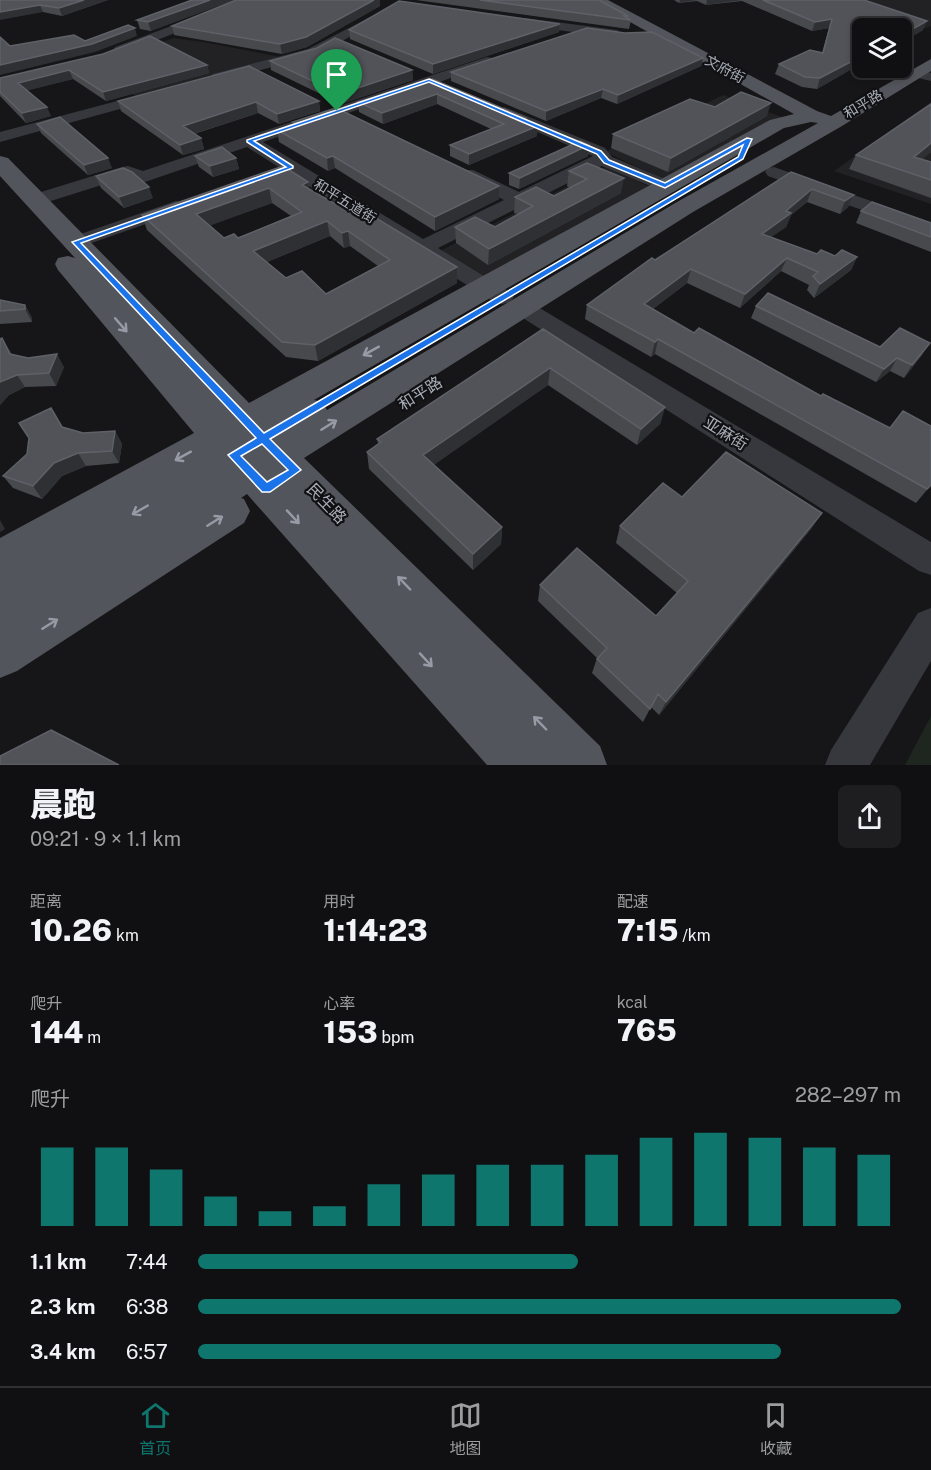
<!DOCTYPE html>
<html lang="zh">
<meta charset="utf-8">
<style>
body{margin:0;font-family:"Public Sans","Noto Sans SC",sans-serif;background:#1e1e20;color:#f1f3f6;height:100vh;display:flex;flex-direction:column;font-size:22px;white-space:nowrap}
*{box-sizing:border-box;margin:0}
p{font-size:20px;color:#9c9d9f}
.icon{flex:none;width:33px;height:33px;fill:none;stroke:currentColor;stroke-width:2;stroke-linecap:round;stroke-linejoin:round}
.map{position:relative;height:765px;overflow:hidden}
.side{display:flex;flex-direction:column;background:#101012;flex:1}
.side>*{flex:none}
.controls{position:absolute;left:852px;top:18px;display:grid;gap:12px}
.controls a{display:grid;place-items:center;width:60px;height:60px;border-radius:9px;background:#101012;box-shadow:0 3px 9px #0003,0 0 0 2px #303032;font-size:30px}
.pin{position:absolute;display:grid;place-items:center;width:51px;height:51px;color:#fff;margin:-62px -26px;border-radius:50% 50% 50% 0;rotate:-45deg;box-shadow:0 0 6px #0007}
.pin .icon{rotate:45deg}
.round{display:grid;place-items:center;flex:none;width:63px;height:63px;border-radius:9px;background:#1e1e20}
.overview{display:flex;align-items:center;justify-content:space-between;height:102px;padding:0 30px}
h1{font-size:33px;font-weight:800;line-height:45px}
.stats{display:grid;grid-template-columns:repeat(3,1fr);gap:9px;height:102px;padding:6px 30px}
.stats div{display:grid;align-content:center}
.stats b{font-size:30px;font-weight:800}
.stats small{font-size:16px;font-weight:400}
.stats p{font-size:16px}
.chart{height:168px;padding:12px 30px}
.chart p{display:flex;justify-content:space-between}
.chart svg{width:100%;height:108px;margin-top:6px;stroke:#0f766e;stroke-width:6}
ul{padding:0 30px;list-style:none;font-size:20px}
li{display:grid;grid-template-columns:96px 72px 1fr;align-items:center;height:45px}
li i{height:15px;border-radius:8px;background:#0f766e}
.dock{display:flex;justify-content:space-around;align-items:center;height:84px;border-top:2px solid #303032;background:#101012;font-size:16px;color:#9c9d9f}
.dock a{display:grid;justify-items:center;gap:3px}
.dock .selected{color:#0f766e}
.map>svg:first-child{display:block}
.built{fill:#222225}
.green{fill:#1e261f}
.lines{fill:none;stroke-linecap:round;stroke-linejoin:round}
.minor{fill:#37383d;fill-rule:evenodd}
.major{fill:#53555c;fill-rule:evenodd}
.wall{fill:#47494d;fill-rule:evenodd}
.shaded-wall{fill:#2f3033}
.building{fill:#525359;stroke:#5f6168;stroke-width:1.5;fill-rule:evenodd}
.oneway{stroke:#979ba6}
.route{fill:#1a73e8;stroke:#fff;stroke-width:1.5;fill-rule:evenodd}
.labels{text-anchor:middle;stroke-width:4.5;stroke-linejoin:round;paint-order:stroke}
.far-street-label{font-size:14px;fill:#a8adb8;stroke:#111113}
.street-label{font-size:16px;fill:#a8adb8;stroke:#111113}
</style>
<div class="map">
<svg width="931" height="765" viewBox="0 0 931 765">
<rect width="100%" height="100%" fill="#161618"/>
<path class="built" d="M842 0H931V26L923 29Z
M174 38 209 43 280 57 135 96 89 65Z
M723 95 782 117 663 179 605 152Z
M931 102V204L834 171Z
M605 167 653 188 488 280 440 251Z"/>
<path class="green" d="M931 716V765H905Z"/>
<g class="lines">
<path class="minor" d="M241 0H257L125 53H115L113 50 115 47Z
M380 12 386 15 384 17 318 55 218 81 211 77 213 74 308 49Z
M525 18 617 30 623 34 617 38 521 25V19Z
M487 57 492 58 494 61 492 64 263 142 423 239 504 200 461 178 458 174 461 170H473L519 192 593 156 498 115 496 112 504 107 605 148 612 157 672 182 674 186 672 190 665 192 602 166 438 248 510 292 514 297 510 302 502 304 494 302 247 147 142 183 127 177 35 206 28 204 25 200 28 196 122 167 128 166 143 171Z
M915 69 931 73V81L910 76 908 73Z
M155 91 160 92 162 95 160 98 0 142V132Z
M774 167 931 222V235L768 176 765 172 768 168Z
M176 201 183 203 186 207 183 211 83 246 76 248 69 246 65 242 69 238Z
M520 299 528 301 931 542V575L919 571 512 311 508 306 512 301Z
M931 608V661L870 765H825L831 750 918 613Z"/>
<path class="major" d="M591 0H608L817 111 831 116 931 59V71L842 126 693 212 304 458 600 746 607 765H487L247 494 241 498 244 499 250 511 244 523 17 671 0 678V538L194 433 58 270 55 264 58 258 68 256 75 258 0 176V156L8 158 249 403 770 120 794 114ZM811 122 818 123 677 202 327 410 322 402 314 400 784 128Z"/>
</g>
<path class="wall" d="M0 0H108L62 16 43 12Z
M192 0 151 31 140 29 137 20Z
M236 0H380V6L307 47 282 54 174 35 172 26Z
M416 0H599L631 20 629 29Z
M674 0H864L923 30 902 42V28H862V63L817 89 802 87 775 74 779 64 822 53 829 28 812 31 742 1 706 5 697 1 679 3Z
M560 24 559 32 433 74 350 39 349 30Z
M103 54 207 65 209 73 106 101 73 79 27 90 51 116 26 123 0 96V78Z
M703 58 701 66 617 104 601 98 546 121 451 81V72Z
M270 61 412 70 413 80 341 104 271 70Z
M432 79 526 121 537 136 469 165 450 156V145L491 129 437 104 383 124 359 112 358 102Z
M118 101H319L320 111 279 124 258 113 194 134 201 138 204 149 183 155 121 111Z
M931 104V152L922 159 931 162V198L849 169 856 155Z
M715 107 767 116 668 172 611 148 613 134Z
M293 122 499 199 435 231 335 168 328 171 279 142 277 130 294 124Z
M37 124 112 168 88 175 41 133Z
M589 145 588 156 519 189 509 185V173Z
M195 156 236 158 239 169 213 177 199 167Z
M283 166 308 182 309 189 367 222 457 267V283L318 361 286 357 147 230 142 215ZM272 203 291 216 238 238H224L210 225ZM330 236 344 248 350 246 378 266 326 294 286 278 267 262Z
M569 171 621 193 488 265 456 243 455 227H495L518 214 514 213 515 197 554 196 570 188 567 186Z
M791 172 854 195 848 207 840 214 807 202 791 215 786 227 771 237 817 254 835 256 857 257 851 270 814 298 807 290 809 285 781 271 740 308 687 283 653 309 931 485 916 503 655 354 651 357 585 319 587 305Z
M96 176 153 198 124 208 101 188Z
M861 211 931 223V252L856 223Z
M0 300 25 305 32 318V322L0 324Z
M756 306 880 347 922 355 904 378 890 371 876 382 751 318Z
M543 329 665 407 660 424 637 445 548 385 433 465 502 527 501 544 473 570 369 469 367 452 378 444 377 439Z
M0 339 10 351 12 355 64 367 56 386 25 387 9 395 0 405Z
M63 428 83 433 115 431 122 444 119 463 86 466 62 476 42 499 13 488 3 476Z
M682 497 822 513 811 529 659 715 651 707 643 722 592 673 597 658 538 601 540 585 656 616 677 593 616 543 620 526Z"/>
<path class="shaded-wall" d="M84 0H108L62 16 59 8Z
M210 0H235L151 31 148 22Z
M374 0H380V6L307 47 282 54 280 44Z
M680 0H697L679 3Z
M707 0H742L706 5Z
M40 5 43 12 0 20V12Z
M832 19 829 28 812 31 815 22Z
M927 21 923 30 902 42V35Z
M560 24 559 32 433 74V64Z
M135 28 137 36 95 52 0 75V65Z
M862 56V63L817 89 820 78Z
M703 58 701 66 617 104 618 95Z
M207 65 209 73 106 101 103 92Z
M69 70 73 79 22 92 18 83Z
M412 70 413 80 341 104 340 94Z
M603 89 601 98 546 121V111Z
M437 94V104L383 124 382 113Z
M319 101 320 111 279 124 277 114Z
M256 102 258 113 186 136 183 126Z
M771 103 767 116 668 172 671 158Z
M47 107 51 116 26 123 22 113Z
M538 126 537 136 469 165V154Z
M201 138 204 149 183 155 180 145Z
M931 143V152L907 171 914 157Z
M589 145 588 156 519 189 520 178Z
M333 156 335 168 328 171 327 158Z
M108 158 112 168 88 175 84 165Z
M236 158 239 169 213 177 210 166Z
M624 178 621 193 488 265 489 249Z
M308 182 311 196 302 185Z
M499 186V199L435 231V217Z
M149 187 153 198 124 208 119 197Z
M269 188 272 203 201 229 196 214Z
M812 189 807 202 791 215 786 227 757 247 762 234 786 211Z
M854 195 848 207 840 214 845 201Z
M327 221 330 236 257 266 253 251Z
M348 231 350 246 344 248 342 233Z
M857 257 851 270 814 298 820 284Z
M787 258 781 271 740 308 745 294Z
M457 267V283L318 361 315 345Z
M691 269 687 283 641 318 644 304Z
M25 305 32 318V322L25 309Z
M2 338 10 351 18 367 10 354Z
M658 339 655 354 651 357 655 342Z
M930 343 922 355 904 378 912 365Z
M57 354 64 367 56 386 49 373Z
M897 358 890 371 876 382 884 369Z
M550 368 548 385 424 472 423 455Z
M17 375 25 387 9 395 0 405V382Z
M665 407 660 424 637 445 641 429Z
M115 431 122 444 119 463 112 451Z
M78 453 86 466 62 476 42 499 33 486 54 463Z
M822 513 811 529 659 715 666 702Z
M0 520 5 529 0 532Z
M502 527 501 544 473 570V554Z"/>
<path class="building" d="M0 0H84L59 8 40 5 0 12Z
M192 0H210L148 22 137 20Z
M236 0H374L306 37 280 44 172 26Z
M480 0H599L628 16H624L631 20Z
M763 0H864L927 21 902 35V28H862V56L820 78 805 77 779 64 810 50 823 53 832 19 815 22Z
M399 1 560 24 433 64 349 30Z
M128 25 135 28 92 44 0 65V37L10 46 74 35 85 41Z
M587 28 625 33 652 32 703 58 618 95 603 89 546 111 451 72Z
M150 36 207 65 103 92 69 70 18 83 47 107 22 113 0 92V78L103 54Z
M335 38 412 70 340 94 270 61 317 48Z
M249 66 319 101 277 114 256 102 183 126 201 138 180 145 118 101Z
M432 79 526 118 522 120 538 126 469 154 450 145 504 124 437 94 382 113 358 102Z
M741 92 771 103 671 158 613 134 690 99 715 107Z
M931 104V143L914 157 931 162V180L856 155Z
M336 108 499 186 435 217 333 156 327 158 277 130 296 123 293 122Z
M60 117 108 158 84 165 37 124Z
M580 141 589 145 520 178 509 173Z
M222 147 236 158 210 166 195 156Z
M587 163 624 178 489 249 455 227 475 217 495 227 533 206 515 197 536 187 554 196 587 179 569 171Z
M283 166 308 182 302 185 367 222 376 218 457 267 315 345 282 342 142 215ZM269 188 302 212 238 238 234 234 224 238 196 214ZM327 221 342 233 348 231 390 260 326 294 302 271 286 278 253 251Z
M123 168 132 172 149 187 119 197 96 176Z
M791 172 854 195 845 201 812 189 786 211 791 213 762 234 817 254 821 250 835 256 842 250 857 257 820 284 813 276 818 272 787 258 745 294 691 269 644 304 694 333 699 328 821 396 823 394 890 428 903 411 931 426V485L927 489 658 339 655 342 587 305 652 258 655 260Z
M872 202 931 223V237L861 211Z
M768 293 880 347 900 328 930 343 912 365 897 358 884 369 756 306Z
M0 300 25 305V309L0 311Z
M543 329 665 407 641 429 550 368 423 455 502 527 473 554 367 452 381 442 377 439Z
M2 338 10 354 28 358 57 354 49 373 17 375 0 382V339Z
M51 408 62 427 83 433 115 431 112 451 78 453 54 463 33 486 3 476 27 454 29 438 19 423Z
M726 452 822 513 666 702 658 694 650 709 597 659 607 648 540 585 577 548 656 616 688 581 620 526 663 483 682 497Z
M51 730 119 765H0V756Z"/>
<defs><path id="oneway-shaft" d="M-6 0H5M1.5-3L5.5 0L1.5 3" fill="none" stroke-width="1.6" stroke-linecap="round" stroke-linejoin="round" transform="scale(1.5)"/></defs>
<g class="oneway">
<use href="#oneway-shaft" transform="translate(121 325) rotate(49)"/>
<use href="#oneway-shaft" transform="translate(371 351) rotate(151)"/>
<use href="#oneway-shaft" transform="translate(329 425) rotate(-32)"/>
<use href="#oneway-shaft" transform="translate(183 456) rotate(151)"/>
<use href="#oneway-shaft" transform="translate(140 510) rotate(150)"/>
<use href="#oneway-shaft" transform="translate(293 517) rotate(47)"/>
<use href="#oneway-shaft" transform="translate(215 521) rotate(-32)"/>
<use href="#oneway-shaft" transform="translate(404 583) rotate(-134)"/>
<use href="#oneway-shaft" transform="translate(50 624) rotate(-32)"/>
<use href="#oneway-shaft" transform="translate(426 660) rotate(47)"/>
<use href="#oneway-shaft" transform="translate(540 723) rotate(-134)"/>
</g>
<path class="route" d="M429 79 601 151 609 160 665 183 747 138 752 139 743 159 270 439 301 470 270 492H262L228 455 256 438 72 242 286 167 247 142V140ZM429 82 597 154 604 163 665 188 743 145 738 157 264 433 81 243 293 168V166L254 141ZM262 444 288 470 267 482 241 456Z"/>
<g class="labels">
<g class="far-street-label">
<text transform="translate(725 69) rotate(28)" y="5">文府街</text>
<text transform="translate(863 104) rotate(-31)" y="5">和平路</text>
<text transform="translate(345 201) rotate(32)" y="5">和平五道街</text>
</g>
<g class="street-label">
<text transform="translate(420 393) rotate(-32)" y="6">和平路</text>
<text transform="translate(726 433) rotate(32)" y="6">亚麻街</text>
<text transform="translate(327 503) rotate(46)" y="6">民生路</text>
</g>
</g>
</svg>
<div class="controls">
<a><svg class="icon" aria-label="layers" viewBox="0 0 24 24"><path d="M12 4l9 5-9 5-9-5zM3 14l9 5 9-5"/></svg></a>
</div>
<div class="pin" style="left:337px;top:111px;background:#1e9e55"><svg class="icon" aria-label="arrive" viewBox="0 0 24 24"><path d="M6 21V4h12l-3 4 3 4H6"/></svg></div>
</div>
<section class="side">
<div class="overview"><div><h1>晨跑</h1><p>09:21 · 9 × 1.1 km</p></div><a class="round"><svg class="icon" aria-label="share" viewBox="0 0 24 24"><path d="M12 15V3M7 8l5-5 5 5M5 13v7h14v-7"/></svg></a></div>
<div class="stats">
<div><p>距离</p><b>10.26<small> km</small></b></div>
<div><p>用时</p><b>1:14:23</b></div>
<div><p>配速</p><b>7:15<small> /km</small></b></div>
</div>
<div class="stats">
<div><p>爬升</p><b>144<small> m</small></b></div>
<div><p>心率</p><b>153<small> bpm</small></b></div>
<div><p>kcal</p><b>765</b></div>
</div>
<div class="chart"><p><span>爬升</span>282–297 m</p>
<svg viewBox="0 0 160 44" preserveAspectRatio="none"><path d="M5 44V12M15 44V12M25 44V21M35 44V32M45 44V38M55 44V36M65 44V27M75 44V23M85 44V19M95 44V19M105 44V15M115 44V8M125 44V6M135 44V8M145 44V12M155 44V15"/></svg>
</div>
<ul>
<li><b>1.1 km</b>7:44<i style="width:54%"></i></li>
<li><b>2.3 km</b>6:38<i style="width:100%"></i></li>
<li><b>3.4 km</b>6:57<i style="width:83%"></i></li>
</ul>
</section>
<nav class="dock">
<a class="selected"><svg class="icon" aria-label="home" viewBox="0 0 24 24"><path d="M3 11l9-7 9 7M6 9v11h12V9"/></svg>首页</a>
<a><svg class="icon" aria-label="map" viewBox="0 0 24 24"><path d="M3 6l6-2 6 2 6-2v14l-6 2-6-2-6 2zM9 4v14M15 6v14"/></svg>地图</a>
<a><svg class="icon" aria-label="saved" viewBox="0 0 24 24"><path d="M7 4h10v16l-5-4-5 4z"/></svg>收藏</a>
</nav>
